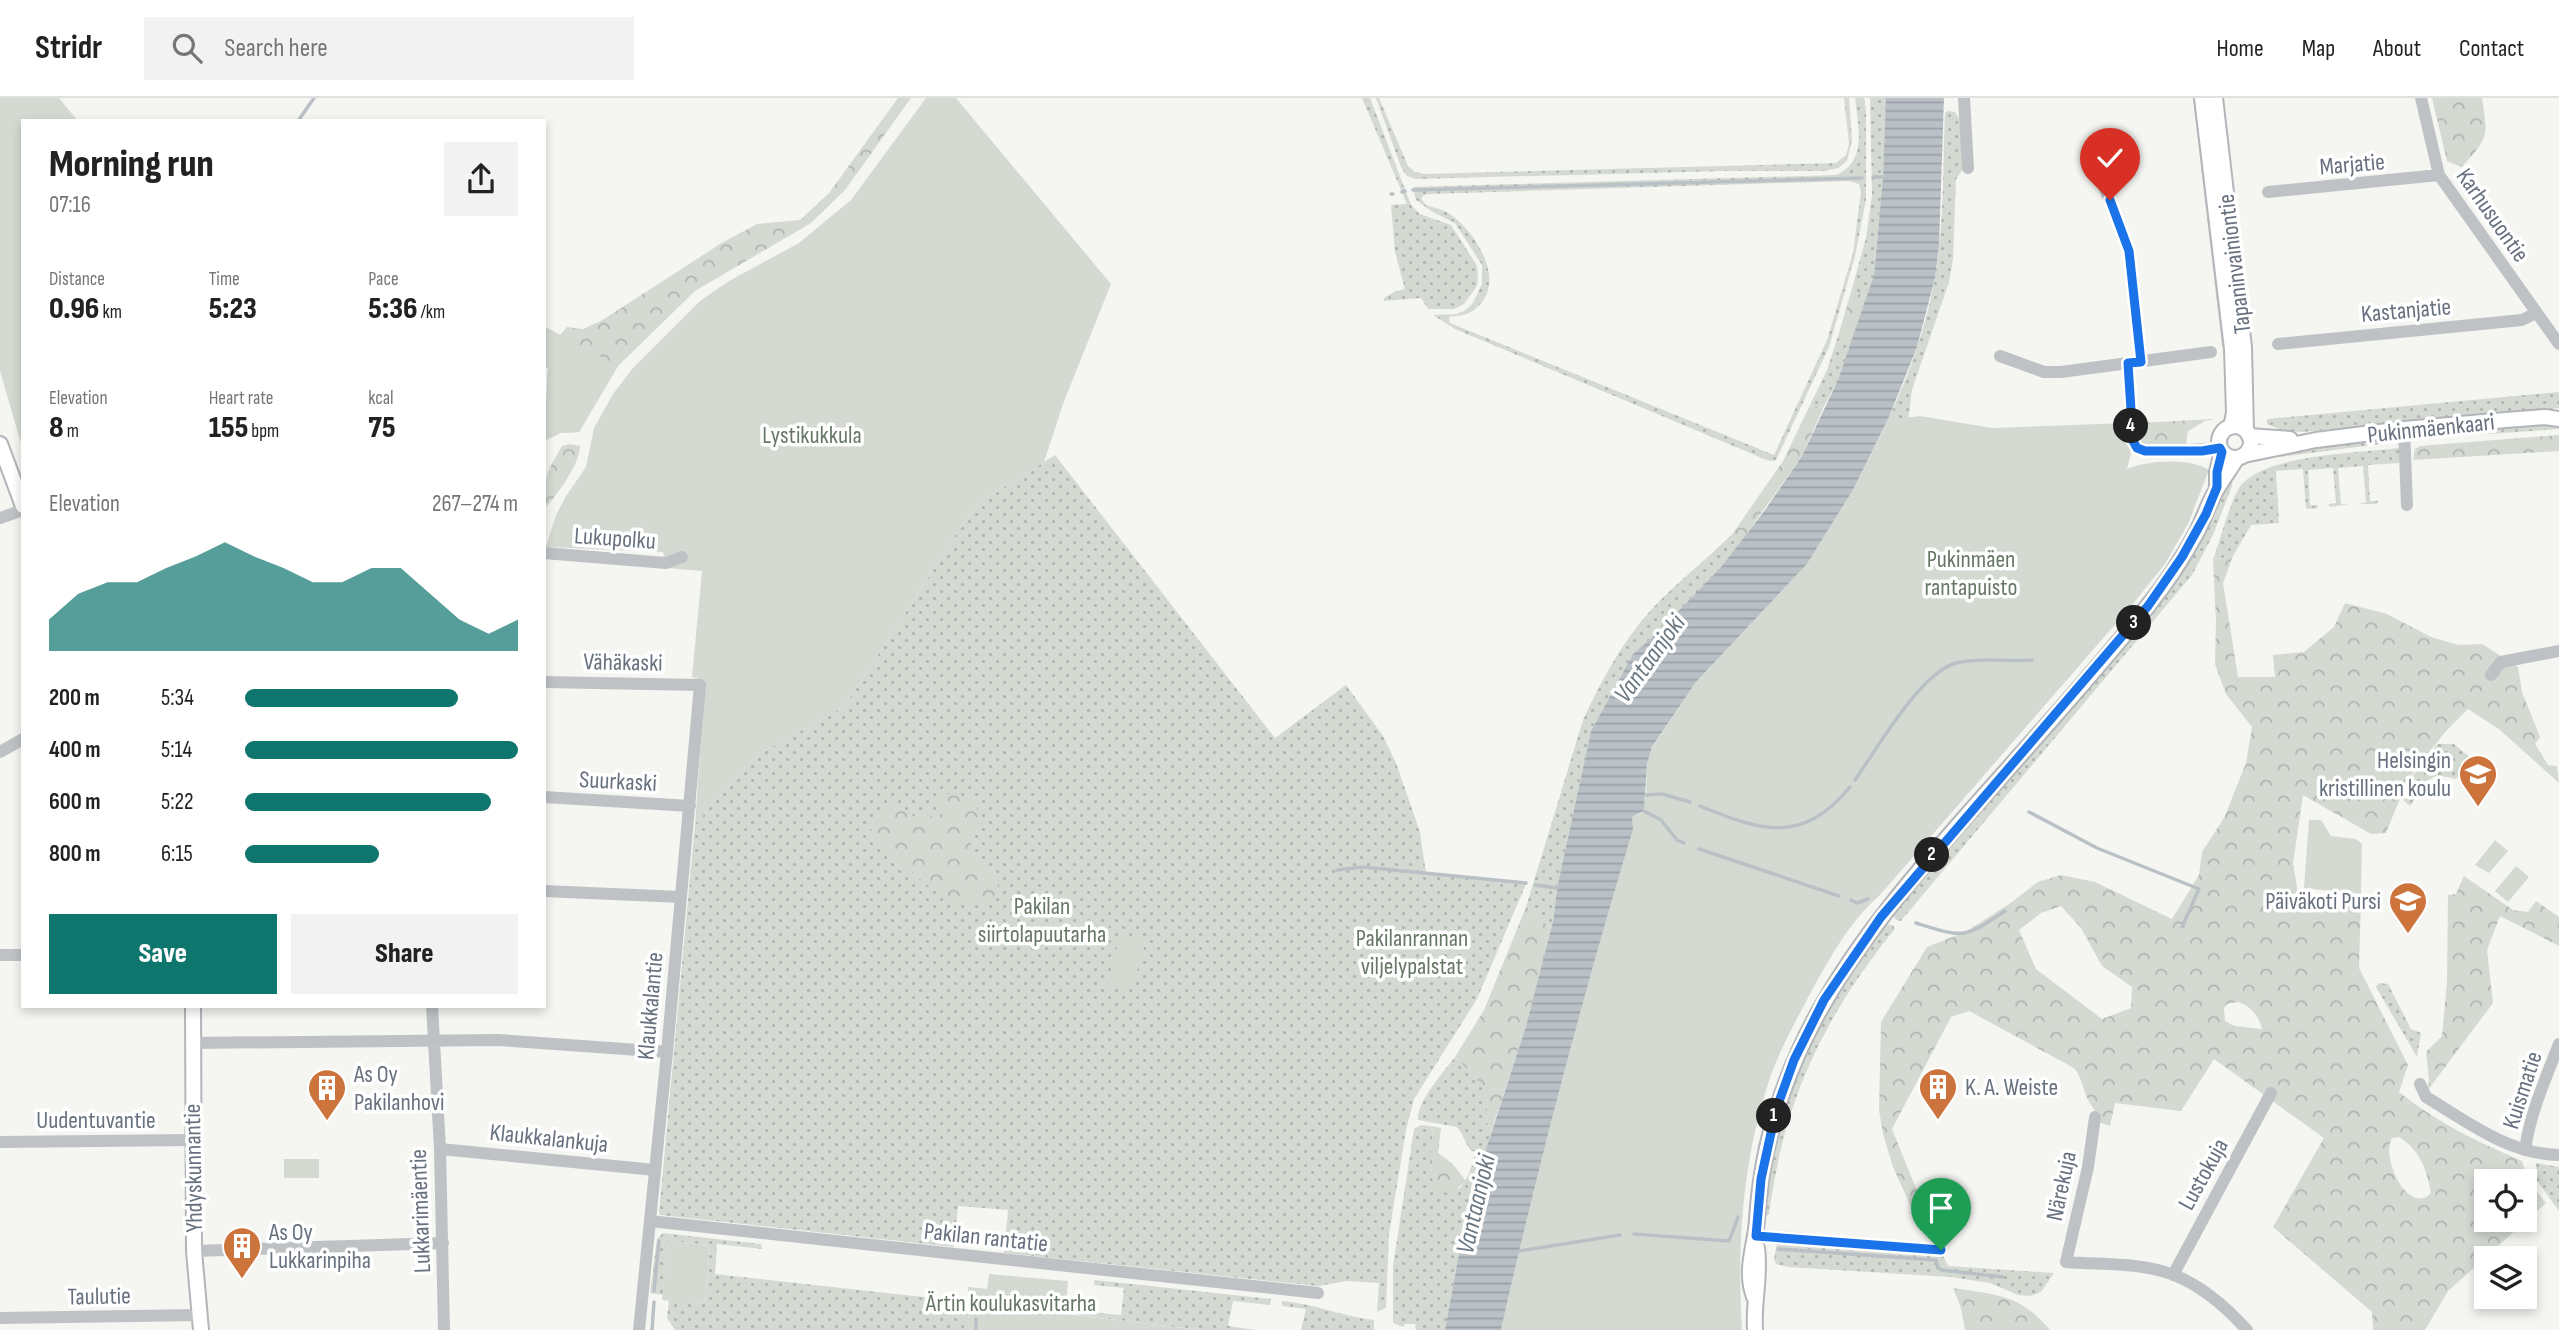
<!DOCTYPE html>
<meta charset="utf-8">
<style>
body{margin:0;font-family:"Sofia Sans Condensed",sans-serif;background:#f2f2f2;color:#222;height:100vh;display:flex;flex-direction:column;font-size:26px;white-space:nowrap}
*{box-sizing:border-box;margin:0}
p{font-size:23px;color:#767676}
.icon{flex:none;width:38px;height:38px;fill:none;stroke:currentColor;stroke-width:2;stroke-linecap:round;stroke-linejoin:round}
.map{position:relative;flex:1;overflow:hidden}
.drawer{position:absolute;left:21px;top:21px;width:525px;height:889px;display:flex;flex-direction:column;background:#fff;border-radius:0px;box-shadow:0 4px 10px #0003}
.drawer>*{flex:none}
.tools{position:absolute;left:2474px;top:1071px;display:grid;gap:14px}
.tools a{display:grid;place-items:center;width:63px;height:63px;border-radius:0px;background:#fff;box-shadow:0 4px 10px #0003;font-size:35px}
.pin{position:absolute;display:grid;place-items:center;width:60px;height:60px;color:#fff;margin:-72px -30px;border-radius:50% 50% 50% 0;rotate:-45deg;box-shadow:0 0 7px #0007}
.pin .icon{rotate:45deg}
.km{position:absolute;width:35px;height:35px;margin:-18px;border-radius:50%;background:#222;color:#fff;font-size:19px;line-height:35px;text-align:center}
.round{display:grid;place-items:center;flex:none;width:74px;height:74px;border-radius:0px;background:#f2f2f2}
.summary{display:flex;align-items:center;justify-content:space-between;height:119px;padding:0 28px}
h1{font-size:38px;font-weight:800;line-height:52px}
.metrics{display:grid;grid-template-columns:repeat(3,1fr);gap:10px;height:119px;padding:7px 28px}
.metrics div{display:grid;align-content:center}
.metrics b{font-size:30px;font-weight:800}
.metrics small{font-size:19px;font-weight:400}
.metrics p{font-size:19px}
.chart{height:196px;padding:14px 28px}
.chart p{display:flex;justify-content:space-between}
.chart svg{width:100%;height:126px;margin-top:7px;fill:#0f766e;opacity:.7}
.button{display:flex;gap:14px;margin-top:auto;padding:14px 28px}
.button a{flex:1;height:80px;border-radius:0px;background:#0f766e;color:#fff;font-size:28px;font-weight:800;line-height:80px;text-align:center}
.button a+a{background:#f2f2f2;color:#222}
ul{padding:0 28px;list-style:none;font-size:23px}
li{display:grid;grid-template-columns:112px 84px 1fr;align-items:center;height:52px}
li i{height:18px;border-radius:9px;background:#0f766e}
header{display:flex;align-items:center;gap:42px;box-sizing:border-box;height:98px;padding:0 35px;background:#fff;border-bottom:2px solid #e0e0e0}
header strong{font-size:33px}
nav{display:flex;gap:38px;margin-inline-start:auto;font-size:24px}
.search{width:490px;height:63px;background:#f2f2f2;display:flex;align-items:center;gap:18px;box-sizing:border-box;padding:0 24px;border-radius:0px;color:#767676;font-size:26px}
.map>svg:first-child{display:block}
.grass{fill:url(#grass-dots);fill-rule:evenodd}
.forest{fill:url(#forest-crowns);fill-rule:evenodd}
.park{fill:#d4dad2}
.water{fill:url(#water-rules)}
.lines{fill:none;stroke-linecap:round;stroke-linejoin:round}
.stream{stroke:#bac1c6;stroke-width:3.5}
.major-casing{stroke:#b3b5b9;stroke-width:18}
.minor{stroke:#bfc2c5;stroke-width:12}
.major{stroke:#fff;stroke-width:14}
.route-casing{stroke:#fff;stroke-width:14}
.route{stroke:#1a73e8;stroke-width:9}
.labels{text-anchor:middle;stroke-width:7;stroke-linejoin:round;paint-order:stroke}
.street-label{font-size:24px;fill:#68717f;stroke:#fff}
.park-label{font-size:24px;fill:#677766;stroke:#fff}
.poi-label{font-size:24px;fill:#68717f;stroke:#fff;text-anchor:start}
.water-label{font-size:26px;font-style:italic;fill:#697883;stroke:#fff}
</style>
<header>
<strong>Stridr</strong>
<div class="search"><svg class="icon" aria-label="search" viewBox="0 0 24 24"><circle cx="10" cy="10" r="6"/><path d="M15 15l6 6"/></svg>Search here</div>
<nav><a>Home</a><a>Map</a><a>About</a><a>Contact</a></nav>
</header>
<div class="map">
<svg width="2559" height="1232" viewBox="0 0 2559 1232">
<defs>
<pattern id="grass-dots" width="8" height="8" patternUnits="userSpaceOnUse" patternTransform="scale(1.75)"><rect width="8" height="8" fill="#d4dad2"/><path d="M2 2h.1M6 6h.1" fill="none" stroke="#b0b5b0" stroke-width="1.8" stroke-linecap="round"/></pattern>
<pattern id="forest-crowns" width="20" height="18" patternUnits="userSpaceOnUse" patternTransform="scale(1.75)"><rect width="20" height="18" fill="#d4dad2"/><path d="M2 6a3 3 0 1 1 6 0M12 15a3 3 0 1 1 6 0" fill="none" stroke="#b0b5b0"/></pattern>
<pattern id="water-rules" width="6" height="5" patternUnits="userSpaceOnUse" patternTransform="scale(1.75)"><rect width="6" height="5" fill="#bac1c6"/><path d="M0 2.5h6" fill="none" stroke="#9ba1a6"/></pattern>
</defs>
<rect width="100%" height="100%" fill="#f5f5f2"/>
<path class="grass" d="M1362 0H1370L1411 107 1420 116 1451 127 1476 166 1478 175 1477 188 1464 206 1454 211H1428L1421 200 1384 203V200L1394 194 1405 191 1395 154 1391 107 1407 106Z
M1376 0H1379L1408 68 1415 74 1425 76 1836 65 1846 57 1849 46 1844 0H1849L1852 42 1847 63 1838 70 1825 73H1722L1416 81 1407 78 1401 69Z
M1855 0H1864L1866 14V102L1855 158 1829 249 1776 362 1769 363 1455 231 1433 217 1457 216 1466 212 1473 205 1482 186V167L1455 125 1433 114 1416 102 1413 89 1836 77C1868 64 1858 27 1855 0ZM1848 83 1859 86 1861 94 1853 155 1827 242 1774 357 1450 225 1449 219C1458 218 1468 217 1475 211 1508 186 1477 135 1451 117 1444 111 1434 110 1426 107L1421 100 1424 97 1430 96Z
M1870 0H1886L1887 7 1883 79 1874 177 1868 198 1851 194 1866 140 1872 97Z
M2193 0H2198L2227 249 2222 248Z
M1948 13 1955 14 1959 20 1965 68 1956 81 1953 161 1949 184 1912 292 1908 324 1884 330C1911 275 1933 211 1939 150 1944 105 1943 59 1945 15Z
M1839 235 1852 243 1838 282 1823 310 1810 307 1827 272Z
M2559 294V310L2551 311 2303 334 2283 333 2267 326V321Z
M2559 325V331L2415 341 2426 335Z
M2384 340 2395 344 2280 359 2276 358 2275 355Z
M2399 350 2400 363 2398 365 2368 367 2370 403H2379L2377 406H2359L2366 404 2363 368 2338 370 2341 406H2349L2330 409 2328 406 2336 405 2333 370 2308 372 2310 407H2318L2317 410 2306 411 2303 371 2276 373 2279 425 2251 427 2233 458 2213 462C2219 446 2232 396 2242 386 2270 356 2359 355 2399 350Z
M1055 357 1275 640 1346 587 1383 638 1396 665 1420 734 1426 775 1526 786 1477 901 1414 1001 1406 1032 1389 1136 1386 1210 1377 1214 1379 1185 1347 1183 1318 1188 1004 1155 1008 1112 958 1108 954 1149 660 1117 659 1115 695 726 757 657 844 609 975 407Z
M2228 383 2232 385V388L2213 437 2192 477 1905 818 1901 823 1896 822 1893 818 1924 776 2132 536Z
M1731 437 1735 445 1739 446 1721 469 1657 535 1633 556 1591 633 1557 790 1552 830C1541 824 1536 816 1526 809L1583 622C1601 583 1622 544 1651 512 1676 485 1705 463 1731 437Z
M2437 646H2454L2477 665 2466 676 2462 674 2456 681C2426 672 2426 686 2410 708L2402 701 2408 684Z
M1888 826 1894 828V832C1850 886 1812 948 1791 1015 1780 1048 1774 1082 1769 1116L1766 1119C1763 1031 1804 944 1852 872 1861 858 1874 836 1888 826Z
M2379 885 2388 886 2411 931 2421 935 2417 959 2376 889Z
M1455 959C1477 981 1492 990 1486 1024L1492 1031 1486 1054 1471 1053C1465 1045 1463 1036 1457 1029L1418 1022C1416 1005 1444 973 1455 959Z
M1421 1027 1430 1028 1433 1032 1430 1073 1459 1091C1471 1077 1470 1070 1475 1056L1485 1058 1461 1145 1445 1232H1416L1415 1226H1404V1229L1393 1225V1168L1414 1031Z
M2536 1065 2559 1069V1113L2537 1083Z
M663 1135 761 1146 762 1151 717 1146 715 1176 968 1204 969 1232H675L667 1220 669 1202 705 1206 710 1147 668 1143 663 1197 650 1195 657 1141Z
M1777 1145 1943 1157 1948 1168 2054 1175 2041 1194 2030 1198 2018 1197 1990 1185 1951 1179 1788 1169 1776 1166 1774 1161Z
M1094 1182 1271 1201 1270 1207 1233 1203 1228 1228 1256 1232H1201L1076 1217 1077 1213 1121 1217 1124 1190 1094 1187Z
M1282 1203C1316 1206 1340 1218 1374 1222V1232H1301L1306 1211 1282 1208Z"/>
<path class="forest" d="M898 0H911L845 92 811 125 695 193 618 268 579 334 560 335 544 343 548 270 544 269V225L547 230 560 237 567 229 583 231 601 223 720 146 757 126 800 122 829 95Z
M2432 0H2482C2488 39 2489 39 2462 69L2447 63Z
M1851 194 1868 198 1852 243 1839 235Z
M1810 307 1823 310 1802 358 1739 446 1735 445 1731 438 1783 363Z
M2214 321 2205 323 2188 333 2186 348 2146 349 2138 344 2136 325Z
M2559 337V353L2413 362 2415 351 2420 348Z
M570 346 580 348C581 364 556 399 544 411 544 378 546 376 562 348Z
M2233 458 2223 485 2238 579H2275L2273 557 2304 554 2334 529 2345 505 2387 516 2431 539 2458 547 2482 546 2518 569 2522 594 2540 639 2535 646 2548 667 2557 668 2559 685 2500 632 2468 611 2445 634 2407 683 2386 735 2371 736 2303 697 2293 765 2298 796 2361 805 2359 870 2408 967 2399 994C2436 1024 2478 1044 2522 1063L2528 1082 2546 1105 2448 1193 2425 1232H2373L2372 1214 2273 1129 2324 1040 2214 961 2181 1013 2115 1005 2110 1028 2099 1024C2096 1011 2090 1008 2086 997 2082 987 2081 978 2074 970L1969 913 1951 919 1892 1031 1935 1137 1914 1116 1893 1069 1883 1036 1879 1012 1881 924 1927 849 1967 833 2012 804 2038 784 2061 777 2095 784 2172 821 2199 777 2202 754 2224 720 2246 665 2252 629 2226 596 2215 566 2216 524 2213 462ZM2061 808 2081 830 2102 868 2132 889 2131 910 2102 921 2036 871 2019 832 2041 815ZM2237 904C2249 906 2260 919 2262 931L2235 928 2225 923 2224 910 2227 906ZM2399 1039C2420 1052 2427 1072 2431 1095 2410 1118 2380 1063 2392 1040ZM2487 1083H2525V1122H2487Z
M941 694 977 703 978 724 970 746 981 767 994 776 998 787 992 806C978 808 966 808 953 804 936 799 881 746 870 730L895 707 913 718 927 716 940 723 942 715 937 704Z
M2464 778 2513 812 2528 814 2536 803 2559 819V848L2500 818 2487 852 2493 905 2428 992 2429 982 2426 954 2442 938 2447 884 2448 797 2456 796Z
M1526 809C1536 816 1541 824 1552 830L1526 928 1492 1031 1486 1024C1492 991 1477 981 1455 959L1484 912Z
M1430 1028 1441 1030 1438 1055 1452 1065 1466 1083 1451 1095 1439 1094C1425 1076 1431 1054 1433 1032Z
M1953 1190C1997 1197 2020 1196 2050 1232H1965L1961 1210Z"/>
<path class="park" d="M0 0H59L78 23H23V352L0 273Z
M926 0H956L1111 186 1063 306 1044 364 975 407 844 609 757 657 695 726 705 583 692 579 702 473 667 470 663 454 546 449 556 417 566 398 586 369 594 330 613 296 633 270 700 203 729 183 799 145 851 102Z
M544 225 547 230 618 268 579 334 560 335 544 343 548 270 544 269Z
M1920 318 1992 330 2125 325 2131 356 2127 371C2150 362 2189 360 2209 372L2188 426 2165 466 2132 507 1880 797C1850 823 1831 858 1812 892 1796 923 1777 956 1767 989 1742 1068 1737 1150 1742 1232H1501L1532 1096 1571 942 1628 744 1632 719 1642 715 1646 697 1647 666 1652 650 1696 584 1807 466 1852 394 1888 322Z
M2309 722H2321L2331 738 2356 741 2362 746 2361 796 2304 790Z
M2495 742 2508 753 2489 775 2475 767Z
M2516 768 2529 779 2508 804 2495 793Z
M1077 820H1083L1113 831 1104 850 1074 838 1076 833 1073 831Z
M1123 838 1140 840 1145 846 1132 890 1126 893 1109 887 1108 883 1119 841Z
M284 1061H319V1080H284Z
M668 1143 710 1147 705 1206 662 1202Z
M989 1176 1068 1183 1065 1216 1201 1232H969L968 1189 987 1191Z"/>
<path class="water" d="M1886 0H1944L1939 148 1935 180 1917 249 1889 319 1853 392 1807 466 1696 584 1652 649 1647 666 1644 713 1632 719 1633 731C1583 897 1539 1062 1501 1232H1445L1461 1145 1479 1073 1526 928 1553 824 1557 790 1591 633 1633 556 1657 535 1721 469 1765 412 1802 358 1838 282 1874 177 1883 79Z"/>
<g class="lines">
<path class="stream" d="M298 23 314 0
M1873 79H1883
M1413 92 1862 80
M1402 94 1405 93
M1391 96H1393
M1855 682C1877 651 1920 575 1956 565 1980 559 2008 564 2032 562
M1646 697 1662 696 1690 704
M1700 708C1761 733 1802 747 1850 689
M1644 713 1661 722 1677 742 1684 745
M2029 714 2097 750 2199 791 2182 829
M1699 751 1839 798
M1337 772 1363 769 1526 785
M1535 787 1557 790
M1851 802 1857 805 1868 801
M1916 825C1964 840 1963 841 2005 813
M1634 1136 1729 1143 1738 1119
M1778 1151 1936 1162 1938 1170 1942 1172 2003 1179
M1519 1153 1620 1137
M654 1193 659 1143
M976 1221V1232
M652 1232 654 1204"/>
<defs>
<path id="major" d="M2202 0 2232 251 2234 315 2231 329
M2215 0 2244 249 2246 333
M2219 344a16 16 0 1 1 32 0a16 16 0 1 1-32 0Z
M2249 338 2290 341
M0 346 23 408
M2244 357 2316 342 2404 331 2506 322 2545 319 2559 321
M2217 389V374L2222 354
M193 908 194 1153 201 1232
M1754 1199C1744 1171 1755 1150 1757 1122 1767 953 1860 839 1967 717 2027 649 2090 581 2147 509 2165 487 2183 460 2197 434 2204 420 2209 404 2217 391 2223 381 2230 371 2237 360
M1755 1232C1753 1204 1761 1178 1757 1150"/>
</defs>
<use href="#major" class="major-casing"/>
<path class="minor" d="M1964 0 1968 70
M2421 0 2439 77 2559 246
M2089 55 2110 102 2129 153 2141 264
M2268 94 2439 77
M2278 246 2522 222 2536 215
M2000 258 2044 274H2061L2211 254
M2128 265 2131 332 2133 343 2137 350 2156 354 2220 350
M2404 331 2407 407
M0 420 23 412
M544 455 666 465 682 459
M2491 577 2501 564 2559 553
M544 584 700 587 667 954 639 1232
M0 654 23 641
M544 699 690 708
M544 793 681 799
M0 857H23
M432 908 440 1051 444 1232
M191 945 498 942 667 954
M2420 986 2426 999C2468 1024 2508 1056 2559 1057
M2095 1019 2088 1069 2066 1164C2101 1167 2141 1164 2174 1177 2202 1188 2227 1210 2247 1232
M0 1044 192 1042
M440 1051 655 1072
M2525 1052C2530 1015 2546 980 2559 946
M650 1123 1318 1195
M1756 1137 1941 1152
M194 1153 443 1145
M2173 1177 2271 995
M0 1220 199 1217"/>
<use href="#major" class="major"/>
</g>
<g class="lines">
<defs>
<path id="route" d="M1941 1152 1756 1138 1761 1081 1776 1012 1794 962 1824 902 1881 819 2148 508 2182 459 2206 416 2217 389V374L2222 354 2220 350 2202 353H2145L2137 350 2133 343 2128 265 2141 264 2129 153 2110 102"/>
</defs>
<use href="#route" class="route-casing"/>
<use href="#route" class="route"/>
</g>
<defs>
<symbol id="school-pin" viewBox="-11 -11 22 30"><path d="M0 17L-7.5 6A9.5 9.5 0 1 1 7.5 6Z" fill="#cc743c" stroke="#fff"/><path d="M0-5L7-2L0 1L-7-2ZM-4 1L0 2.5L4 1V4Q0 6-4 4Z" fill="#fff"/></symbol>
<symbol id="building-pin" viewBox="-11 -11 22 30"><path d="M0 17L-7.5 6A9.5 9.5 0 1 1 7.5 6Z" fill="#cc743c" stroke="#fff"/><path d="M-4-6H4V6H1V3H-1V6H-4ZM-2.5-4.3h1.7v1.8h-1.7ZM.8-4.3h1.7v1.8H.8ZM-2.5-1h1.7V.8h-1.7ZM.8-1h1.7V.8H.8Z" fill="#fff"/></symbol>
</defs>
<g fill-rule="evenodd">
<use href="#school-pin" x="2456" y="654" width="44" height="60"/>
<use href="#school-pin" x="2386" y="781" width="44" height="60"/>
<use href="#building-pin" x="1916" y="967" width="44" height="60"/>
<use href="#building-pin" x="305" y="968" width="44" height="60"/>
<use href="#building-pin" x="220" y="1126" width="44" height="60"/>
</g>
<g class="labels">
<g class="street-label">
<text transform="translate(2352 66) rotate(-5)" y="8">Marjatie</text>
<text transform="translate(2493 117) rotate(55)" y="8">Karhusuontie</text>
<text transform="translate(2234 166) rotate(-97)" y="8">Tapaninvainiontie</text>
<text transform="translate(2406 212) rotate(-5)" y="8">Kastanjatie</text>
<text transform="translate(2431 330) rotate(-6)" y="8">Pukinmäenkaari</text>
<text transform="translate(615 440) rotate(4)" y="8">Lukupolku</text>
<text transform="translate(623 564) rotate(1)" y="8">Vähäkaski</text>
<text transform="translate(618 683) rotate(3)" y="8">Suurkaski</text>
<text transform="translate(650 908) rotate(-85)" y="8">Klaukkalantie</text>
<text transform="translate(2522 992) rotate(-72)" y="8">Kuismatie</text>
<text x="96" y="1030">Uudentuvantie</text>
<text transform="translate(549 1040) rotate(6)" y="8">Klaukkalankuja</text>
<text transform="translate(193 1070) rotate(-91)" y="8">Yhdyskunnantie</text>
<text transform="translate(2203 1076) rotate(-61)" y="8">Lustokuja</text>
<text transform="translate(2061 1088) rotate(-78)" y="8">Närekuja</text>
<text transform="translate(420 1113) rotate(-92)" y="8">Lukkarimäentie</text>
<text transform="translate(986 1139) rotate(6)" y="8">Pakilan rantatie</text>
<text transform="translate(99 1198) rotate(-1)" y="8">Taulutie</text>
</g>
<g class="park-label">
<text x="812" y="345">Lystikukkula</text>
<text x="1971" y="469">Pukinmäen<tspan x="1971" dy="28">rantapuisto</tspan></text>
<text x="1042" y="816">Pakilan<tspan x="1042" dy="28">siirtolapuutarha</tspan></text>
<text x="1412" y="848">Pakilanrannan<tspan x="1412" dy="28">viljelypalstat</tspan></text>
<text x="1011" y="1213">Ärtin koulukasvitarha</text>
</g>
<g class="poi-label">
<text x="2451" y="670" text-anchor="end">Helsingin<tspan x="2451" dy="28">kristillinen koulu</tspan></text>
<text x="2381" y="811" text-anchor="end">Päiväkoti Pursi</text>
<text x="354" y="984">As Oy<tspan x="354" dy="28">Pakilanhovi</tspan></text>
<text x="1965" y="997">K. A. Weiste</text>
<text x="269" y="1142">As Oy<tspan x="269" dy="28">Lukkarinpiha</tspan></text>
</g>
<g class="water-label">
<text transform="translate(1649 560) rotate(-54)" y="9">Vantaanjoki</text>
<text transform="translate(1475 1106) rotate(-77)" y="9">Vantaanjoki</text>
</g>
</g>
</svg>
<div class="tools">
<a><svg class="icon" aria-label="locate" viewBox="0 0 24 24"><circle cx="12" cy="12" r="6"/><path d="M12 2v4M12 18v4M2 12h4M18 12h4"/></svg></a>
<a><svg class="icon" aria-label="layers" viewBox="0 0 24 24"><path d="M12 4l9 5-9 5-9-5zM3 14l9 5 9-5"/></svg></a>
</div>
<div class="pin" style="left:1941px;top:1152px;background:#1e9e55"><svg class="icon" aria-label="arrive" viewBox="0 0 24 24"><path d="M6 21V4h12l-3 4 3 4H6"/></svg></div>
<div class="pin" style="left:2110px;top:102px;background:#d93025"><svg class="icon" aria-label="check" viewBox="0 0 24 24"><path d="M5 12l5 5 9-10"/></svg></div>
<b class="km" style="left:1774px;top:1018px">1</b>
<b class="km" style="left:1932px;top:757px">2</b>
<b class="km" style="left:2134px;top:525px">3</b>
<b class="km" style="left:2131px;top:328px">4</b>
<section class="drawer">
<div class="summary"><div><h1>Morning run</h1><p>07:16</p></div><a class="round"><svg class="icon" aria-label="share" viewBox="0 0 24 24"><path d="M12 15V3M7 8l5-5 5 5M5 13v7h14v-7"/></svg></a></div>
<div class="metrics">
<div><p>Distance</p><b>0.96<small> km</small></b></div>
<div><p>Time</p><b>5:23</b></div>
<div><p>Pace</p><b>5:36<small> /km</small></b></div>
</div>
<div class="metrics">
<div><p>Elevation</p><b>8<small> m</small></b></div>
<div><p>Heart rate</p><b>155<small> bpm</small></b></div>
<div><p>kcal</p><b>75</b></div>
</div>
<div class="chart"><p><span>Elevation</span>267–274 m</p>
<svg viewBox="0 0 160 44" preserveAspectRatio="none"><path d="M0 44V33L10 24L20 20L30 20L40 15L50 11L60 6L70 11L80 15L90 20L100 20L110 15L120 15L130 24L140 33L150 38L160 33V44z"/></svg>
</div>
<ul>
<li><b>200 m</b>5:34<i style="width:78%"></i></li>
<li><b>400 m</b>5:14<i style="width:100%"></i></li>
<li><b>600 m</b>5:22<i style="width:90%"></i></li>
<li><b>800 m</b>6:15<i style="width:49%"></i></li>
</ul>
<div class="button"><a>Save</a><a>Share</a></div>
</section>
</div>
